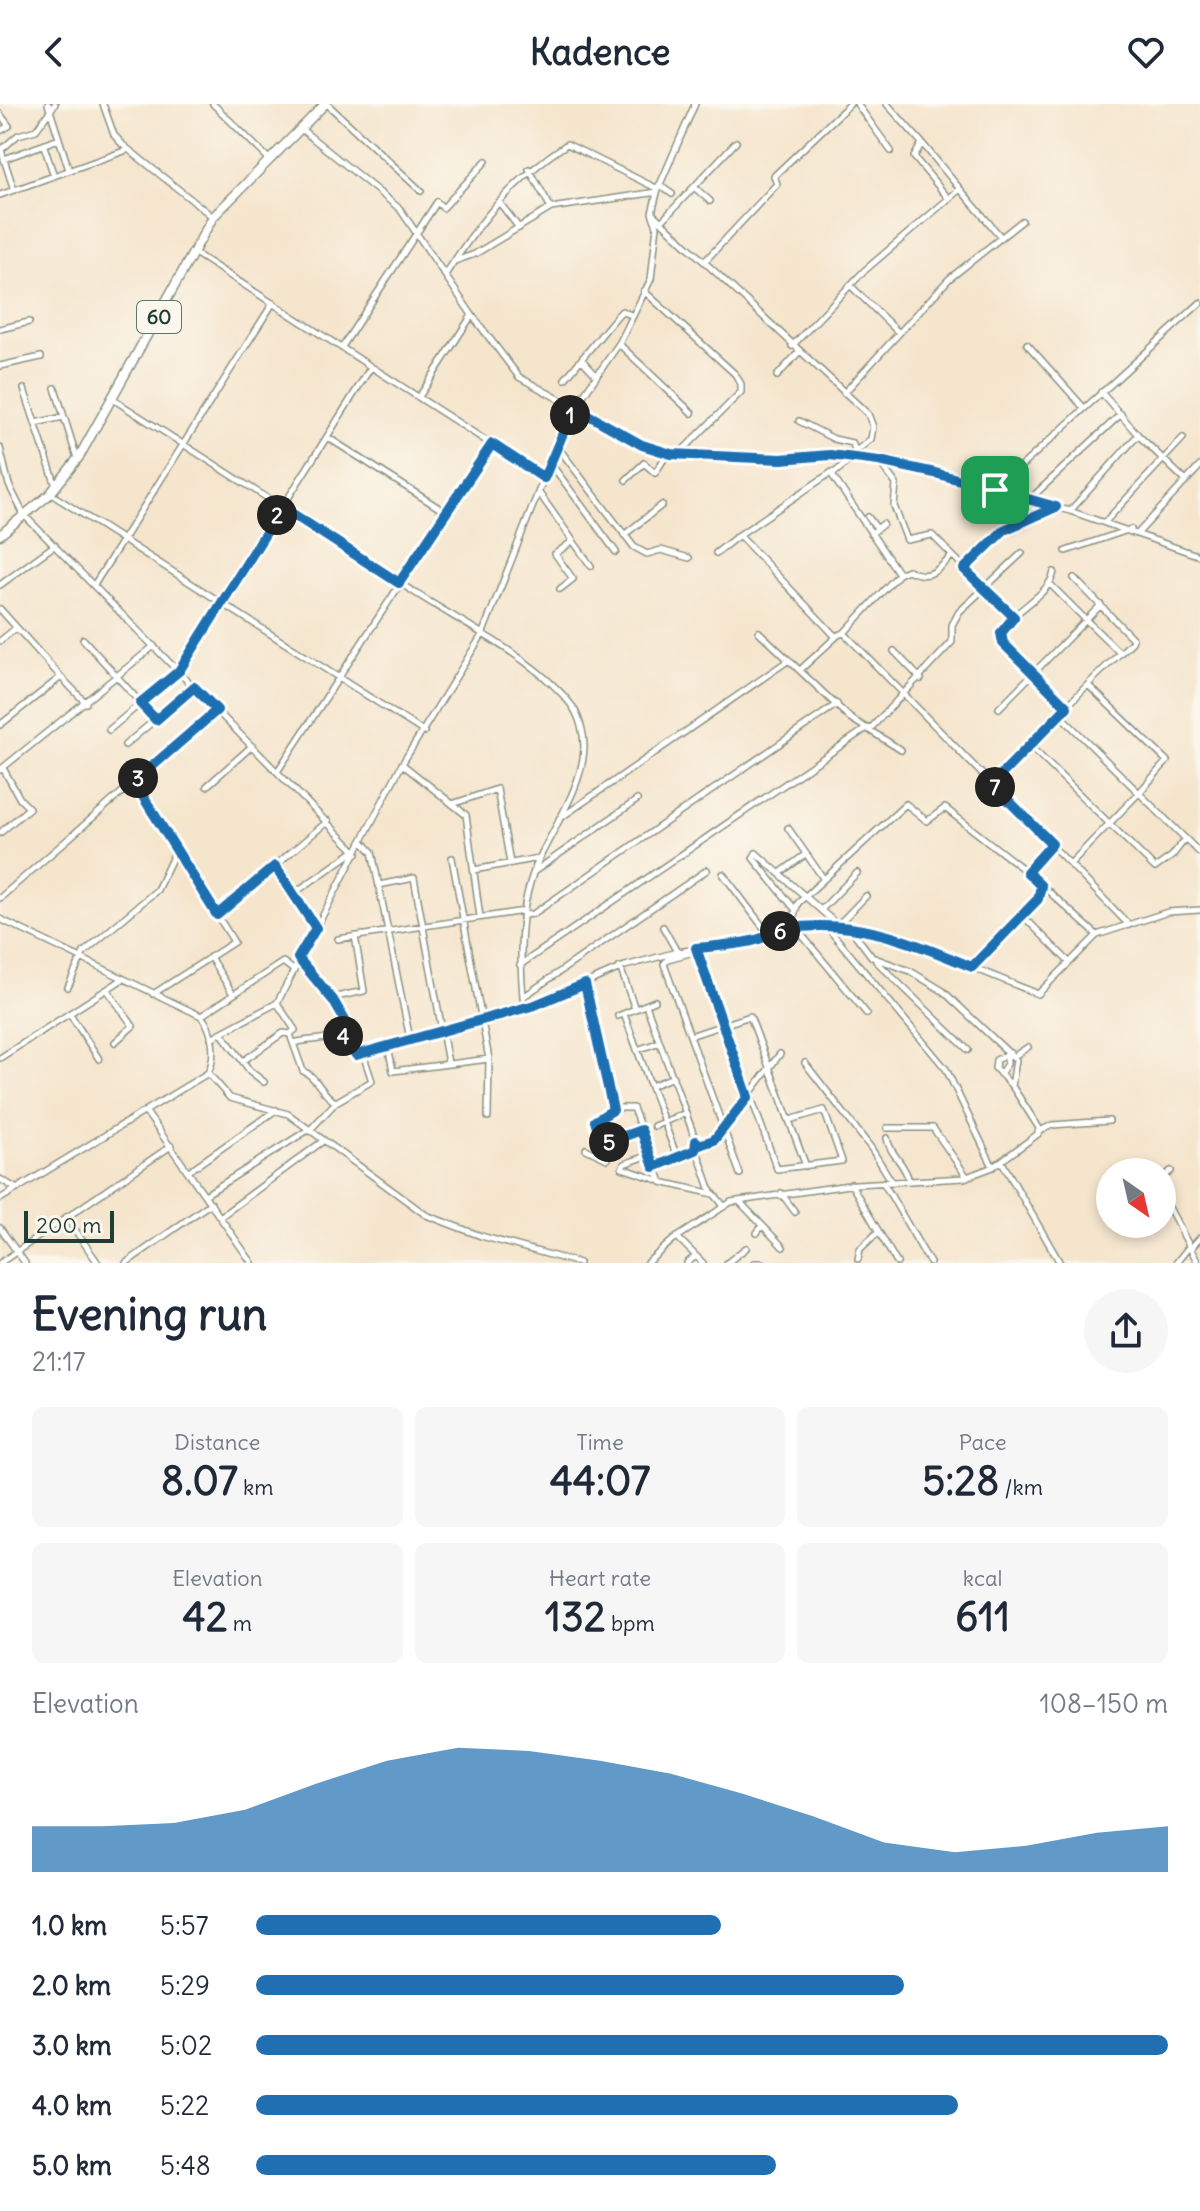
<!DOCTYPE html>
<meta charset="utf-8">
<style>
body{margin:0;font-family:Delius,sans-serif;background:#f6f6f7;color:#1f2937;height:100vh;display:flex;flex-direction:column;font-size:30px;white-space:nowrap}
*{box-sizing:border-box;margin:0}
p{font-size:26px;color:#747a83}
.icon{flex:none;width:44px;height:44px;fill:none;stroke:currentColor;stroke-width:2;stroke-linecap:round;stroke-linejoin:round}
.map{position:relative;height:1159px;overflow:hidden}
.drawer{display:flex;flex-direction:column;background:#fff;flex:1}
.drawer>*{flex:none}
.needle{width:52px;rotate:146deg}
.buttons{position:absolute;left:1096px;top:1054px;display:grid;gap:16px}
.buttons a{display:grid;place-items:center;width:80px;height:80px;border-radius:50%;background:#fff;box-shadow:0 4px 12px #0003;font-size:40px}
.scale{position:absolute;left:24px;bottom:20px;width:90px;box-sizing:border-box;padding-left:8px;border:4px solid #1f3d34;border-top:0;font-size:22px;line-height:28px;white-space:nowrap;color:#1f3d34;-webkit-text-stroke:6px #fbf7ec;paint-order:stroke}
.pin{position:absolute;display:grid;place-items:center;width:68px;height:68px;color:#fff;margin:-34px;border-radius:16px;box-shadow:0 4px 12px #0006}
.km{position:absolute;width:40px;height:40px;margin:-20px;border-radius:50%;background:#222;color:#fff;font-size:22px;line-height:40px;text-align:center}
.round{display:grid;place-items:center;flex:none;width:84px;height:84px;border-radius:42px;background:#f6f6f7}
.summary{display:flex;align-items:center;justify-content:space-between;height:136px;padding:0 32px}
h1{font-size:44px;font-weight:800;line-height:60px}
.metrics{display:grid;grid-template-columns:repeat(3,1fr);gap:12px;height:136px;padding:8px 32px}
.metrics div{display:grid;align-content:center;border-radius:12px;background:#f6f6f7;text-align:center}
.metrics b{font-size:40px;font-weight:800}
.metrics small{font-size:22px;font-weight:400}
.metrics p{font-size:22px}
.chart{height:224px;padding:16px 32px}
.chart p{display:flex;justify-content:space-between}
.chart svg{width:100%;height:144px;margin-top:8px;fill:#1f6fb2;opacity:.7}
ul{padding:0 32px;list-style:none;font-size:26px}
li{display:grid;grid-template-columns:128px 96px 1fr;align-items:center;height:60px}
li i{height:20px;border-radius:10px;background:#1f6fb2}
header{display:flex;justify-content:space-between;align-items:center;height:104px;padding:0 32px;background:#fff;font-size:36px;font-weight:800}
.map>svg:first-child{display:block}
.lines{fill:none;stroke-linecap:round;stroke-linejoin:round}
.minor-casing{stroke:#8a9180;stroke-width:8}
.highway-casing{stroke:#8a9180;stroke-width:11}
.minor{stroke:#fff;stroke-width:5}
.highway{stroke:#fff;stroke-width:8}
.route-casing{stroke:#fff;stroke-width:16}
.route{stroke:#1f6fb2;stroke-width:10}
.labels{text-anchor:middle;stroke-width:6;stroke-linejoin:round;paint-order:stroke}
.shield{fill:#fbf7ec;stroke:#61756b;stroke-width:2}
.shield-label{font-size:20px;font-weight:bold;fill:#1f3d34}
</style>
<header><svg class="icon" aria-label="back" viewBox="0 0 24 24"><path d="M15 5l-7 7 7 7"/></svg>Kadence<svg class="icon" aria-label="heart" viewBox="0 0 24 24"><path d="M12 20l-8-8c-3-5 5-10 8-4 3-6 11-1 8 4z"/></svg></header>
<div class="map">
<svg width="1200" height="1159" viewBox="0 0 1200 1159">
<rect width="100%" height="100%" fill="#fbf7ec"/>
<filter id="ink" filterUnits="userSpaceOnUse"><feTurbulence type="fractalNoise" baseFrequency=".0125" numOctaves="2"/><feDisplacementMap in="SourceGraphic" scale="16" xChannelSelector="R" yChannelSelector="G"/><feConvolveMatrix kernelMatrix="1 2 1 2 8 2 1 2 1" color-interpolation-filters="sRGB"/></filter>
<filter id="wash" filterUnits="userSpaceOnUse"><feTurbulence type="fractalNoise" baseFrequency=".006" numOctaves="4" result="noise"/><feDisplacementMap in="SourceGraphic" scale="32" xChannelSelector="R" yChannelSelector="G"/><feGaussianBlur stdDeviation="1.8" result="paint"/><feColorMatrix in="noise" values="0 0 0 0 0 0 0 0 0 0 0 0 0 0 0 0 0 1.4 0 .05"/><feComposite in="paint" operator="in"/></filter>
<g filter="url(#wash)">
<rect width="100%" height="100%" fill="#f5e5cd"/>
</g>
<g filter="url(#ink)">
<g class="lines">
<defs>
<path id="minor" d="M48 0 69 66
M103 0 114 31 123 41 213 113
M213 0 270 56
M327 0 421 87
M857 0 891 47
M887 0 922 39 914 53 949 95
M0 10 9 22 0 27
M301 25 400 105 472 211 519 273 642 341 671 350 781 355 830 351 879 357 1070 407 1200 452
M44 42 54 72
M4 55 59 35
M529 65 551 104
M659 81 672 90
M694 83 710 97
M960 85 1001 133
M14 86 1 46 18 31 36 26 55 0
M0 91 127 46
M499 98 519 124
M654 111 868 310 873 323 871 335 849 353
M662 117 736 38
M193 148 544 374
M706 156 777 80 774 72 850 0
M455 157 475 150 551 104 657 88
M445 171C480 117 512 76 567 40L658 85
M850 181 899 229
M644 187 735 270 741 280V288L679 350
M0 225 29 218
M619 240 692 309
M1027 240 1084 304
M792 242 864 167 960 85 922 39
M342 243 437 98 443 104 486 57
M582 256 596 271
M0 262 41 253
M777 272 799 248
M565 275 617 212 622 207 633 212
M55 284 77 354
M24 285 56 382
M1101 288 1138 331 1186 377
M844 289 949 175 1022 117
M419 293 472 211
M111 294C213 359 315 425 417 490 464 520 534 555 569 598 579 610 584 628 584 643 583 682 555 721 539 755 518 800 519 854 524 903
M799 317 834 335 852 339 856 347
M35 319 64 313
M327 333 447 409
M557 342 634 443 647 450 661 446 689 454
M0 344 9 381 24 411 357 749
M852 354 832 371 899 470
M879 357 896 380 894 402 907 436 932 431 1014 513
M551 360 616 448
M832 368 739 431 835 532 844 529 899 470 908 466C930 477 936 467 952 452
M626 376 644 359 655 369 668 349
M995 386 1200 199
M539 389 591 462
M51 390 424 628
M1029 396 1121 310
M1070 407 1138 331
M868 413 877 425
M1105 418 1183 334
M1139 428 1200 362
M871 430 883 420
M624 431 662 401
M1066 447 1131 425
M716 449 739 431
M964 465 1004 426 1056 403
M1054 468C1048 496 1006 506 1001 534L1067 603
M1074 474 1133 535 1132 538C1107 562 1081 585 1060 611L1139 689 1167 657 1088 581
M1049 479 1086 516 1101 501
M0 481 55 441
M94 481 273 199
M560 485 573 475 555 450 573 437
M0 505 61 573 0 621
M759 528 850 614 901 646
M844 529 1070 760 1139 689 1200 749
M83 535 156 616
M0 537 16 524
M894 547 921 575
M800 566 837 532
M61 573 86 599
M999 604 1086 516 1120 549
M870 625 952 538V521L959 508 1022 449
M109 626 179 567 371 263
M125 641 194 583
M1030 642 1155 764 1172 752 1185 735
M402 660 466 711 480 813
M0 666 154 542
M277 668 492 340
M134 678 234 838 153 890
M992 680 1060 611
M207 682 252 642
M452 700 497 685 510 759
M559 715 789 556
M788 724 823 774
M0 729 29 704 20 695 3 664
M363 738 372 748 410 935
M452 754 489 955 488 1013
M1070 760 1129 821
M275 762 316 824
M474 766 539 754
M535 767 637 696
M780 769 806 750
M723 770 769 831
M379 781 414 774 448 959
M293 790 356 746
M0 794 217 606
M794 804 753 754 756 749 832 816 833 822
M821 806 857 769
M217 811 328 717
M524 811 533 810 837 600
M1022 811 1069 858
M0 815 201 912C214 926 216 953 208 969L230 994 288 1010 426 1111 481 1132 579 1159
M837 822 866 792
M663 823 677 848
M827 823 946 965 993 1063
M850 824 872 853 910 867 943 887 1013 953 1028 943
M790 825 798 799 906 700 927 717 945 704 1027 768 1052 740
M797 825 867 910
M1097 831 1168 808 1200 806
M338 835 524 807
M697 847 668 855 664 860 740 1070
M697 847 747 985
M210 853 233 890
M876 857 968 946
M520 861 867 624
M620 863 635 905
M972 863 1038 795 1041 783
M585 880 612 1004H633L661 1078 714 1090 723 1101
M68 883 84 848 157 786 176 746
M108 887 133 922 115 938
M523 893 707 766
M331 894 364 887 355 832
M277 899 295 926 290 930
M646 901 696 1037
M70 910 99 955
M624 910 677 1053
M201 912 283 858 292 865
M618 912 655 897
M222 930 250 967 264 978
M343 932 356 951 369 949 535 901 625 862 677 848 754 837 790 825 862 824 908 837 1038 890 1097 831 1027 768
M690 932 750 912 806 1062
M211 934 277 899 402 660 482 531 567 315 620 238 651 175 657 122 652 109 658 85 695 0
M293 939 303 967C317 972 321 991 336 998
M388 942 393 967 489 955
M637 946 660 938
M0 954 123 875
M243 957 283 929 290 930 293 939C309 934 339 937 350 925L333 896 298 854
M805 959 871 1044 892 1078
M1000 970 1007 960V949
M651 982 673 973
M1012 982 1016 956
M751 988 780 950
M750 993 748 985 777 1065 842 1057 824 1006 790 1016
M146 1008 252 1159
M654 1022 686 1009
M887 1024H933L967 1073
M309 1027 336 998 372 977 363 950
M1038 1028 1052 1021 1109 1017
M887 1034C890 1052 905 1058 909 1077
M603 1040 641 1026
M586 1045 607 1055 595 1017 613 1006
M695 1046 696 1037 699 1041 714 1036 748 993
M650 1051 624 1060 622 1064 658 1076
M1002 1058 1060 1159
M654 1063 697 1047 712 1090
M189 1067 276 1006
M1162 1074 1171 1067
M0 1075 17 1085
M883 1078 930 1159
M851 1080 897 1159
M781 1089 795 1108
M1162 1090 1198 1159
M205 1091 308 1026
M0 1095 208 969
M739 1097 783 1143
M66 1113 98 1159
M220 1113 323 1037
M0 1124 25 1159
M757 1129 762 1121
M677 1133 703 1159
M1190 1145 1200 1134
M858 1155 860 1145 878 1128
M0 1159 171 1042
M126 1159 211 1099
M647 1159 673 1136 731 1098 856 1080 964 1074 993 1063 1038 1030 1039 1024 1012 982 995 964 996 956 1010 949
M687 1159 696 1152
M727 1159 746 1144
M754 1159H762
M1176 1159 1188 1144"/>
<path id="highway" d="M0 431 50 390 79 353 213 113 325 0"/>
</defs>
<use href="#minor" class="minor-casing"/>
<use href="#highway" class="highway-casing"/>
<use href="#minor" class="minor"/>
<use href="#highway" class="highway"/>
</g>
</g>
<g class="lines" filter="url(#ink)">
<defs>
<path id="route" d="M574 303 642 341 671 350 781 355 830 351 879 357 935 369 1056 403 1004 426 964 465 1014 513 1001 529 1003 539 1067 603 992 680 1052 740 1027 768 1041 782 1038 795 972 863C912 838 852 813 787 825 774 827 764 835 752 837 734 841 715 842 696 844L748 993 714 1036 699 1041 696 1037 695 1046 654 1063 641 1026 603 1040 595 1017 613 1006 585 880 535 901 356 951 343 932 350 925 333 896 298 854 316 824 275 762 217 811 134 678 217 606 194 583 156 616 140 599 179 567 282 403 399 479 492 340 544 374Z"/>
</defs>
<use href="#route" class="route-casing"/>
<use href="#route" class="route"/>
</g>
<g class="labels">
<rect class="shield" x="137" y="197" width="44" height="32" rx="6"/>
<g class="shield-label">
<text x="159" y="220">60</text>
</g>
</g>
</svg>
<div class="buttons">
<a><svg class="needle" viewBox="-14 -14 28 28"><path d="M0-13l5 13h-10z" fill="#e53935"/><path d="M0 13l5-13h-10z" fill="#747a83"/></svg></a>
</div>
<div class="scale">200 m</div>
<div class="pin" style="left:995px;top:386px;background:#1e9e55"><svg class="icon" aria-label="arrive" viewBox="0 0 24 24"><path d="M6 21V4h12l-3 4 3 4H6"/></svg></div>
<b class="km" style="left:570px;top:311px">1</b>
<b class="km" style="left:277px;top:411px">2</b>
<b class="km" style="left:138px;top:674px">3</b>
<b class="km" style="left:343px;top:932px">4</b>
<b class="km" style="left:609px;top:1038px">5</b>
<b class="km" style="left:780px;top:827px">6</b>
<b class="km" style="left:995px;top:683px">7</b>
</div>
<section class="drawer">
<div class="summary"><div><h1>Evening run</h1><p>21:17</p></div><a class="round"><svg class="icon" aria-label="share" viewBox="0 0 24 24"><path d="M12 15V3M7 8l5-5 5 5M5 13v7h14v-7"/></svg></a></div>
<div class="metrics">
<div><p>Distance</p><b>8.07<small> km</small></b></div>
<div><p>Time</p><b>44:07</b></div>
<div><p>Pace</p><b>5:28<small> /km</small></b></div>
</div>
<div class="metrics">
<div><p>Elevation</p><b>42<small> m</small></b></div>
<div><p>Heart rate</p><b>132<small> bpm</small></b></div>
<div><p>kcal</p><b>611</b></div>
</div>
<div class="chart"><p><span>Elevation</span>108–150 m</p>
<svg viewBox="0 0 160 44" preserveAspectRatio="none"><path d="M0 44V30L10 30L20 29L30 25L40 17L50 10L60 6L70 7L80 10L90 14L100 20L110 27L120 35L130 38L140 36L150 32L160 30V44z"/></svg>
</div>
<ul>
<li><b>1.0 km</b>5:57<i style="width:51%"></i></li>
<li><b>2.0 km</b>5:29<i style="width:71%"></i></li>
<li><b>3.0 km</b>5:02<i style="width:100%"></i></li>
<li><b>4.0 km</b>5:22<i style="width:77%"></i></li>
<li><b>5.0 km</b>5:48<i style="width:57%"></i></li>
</ul>
</section>
